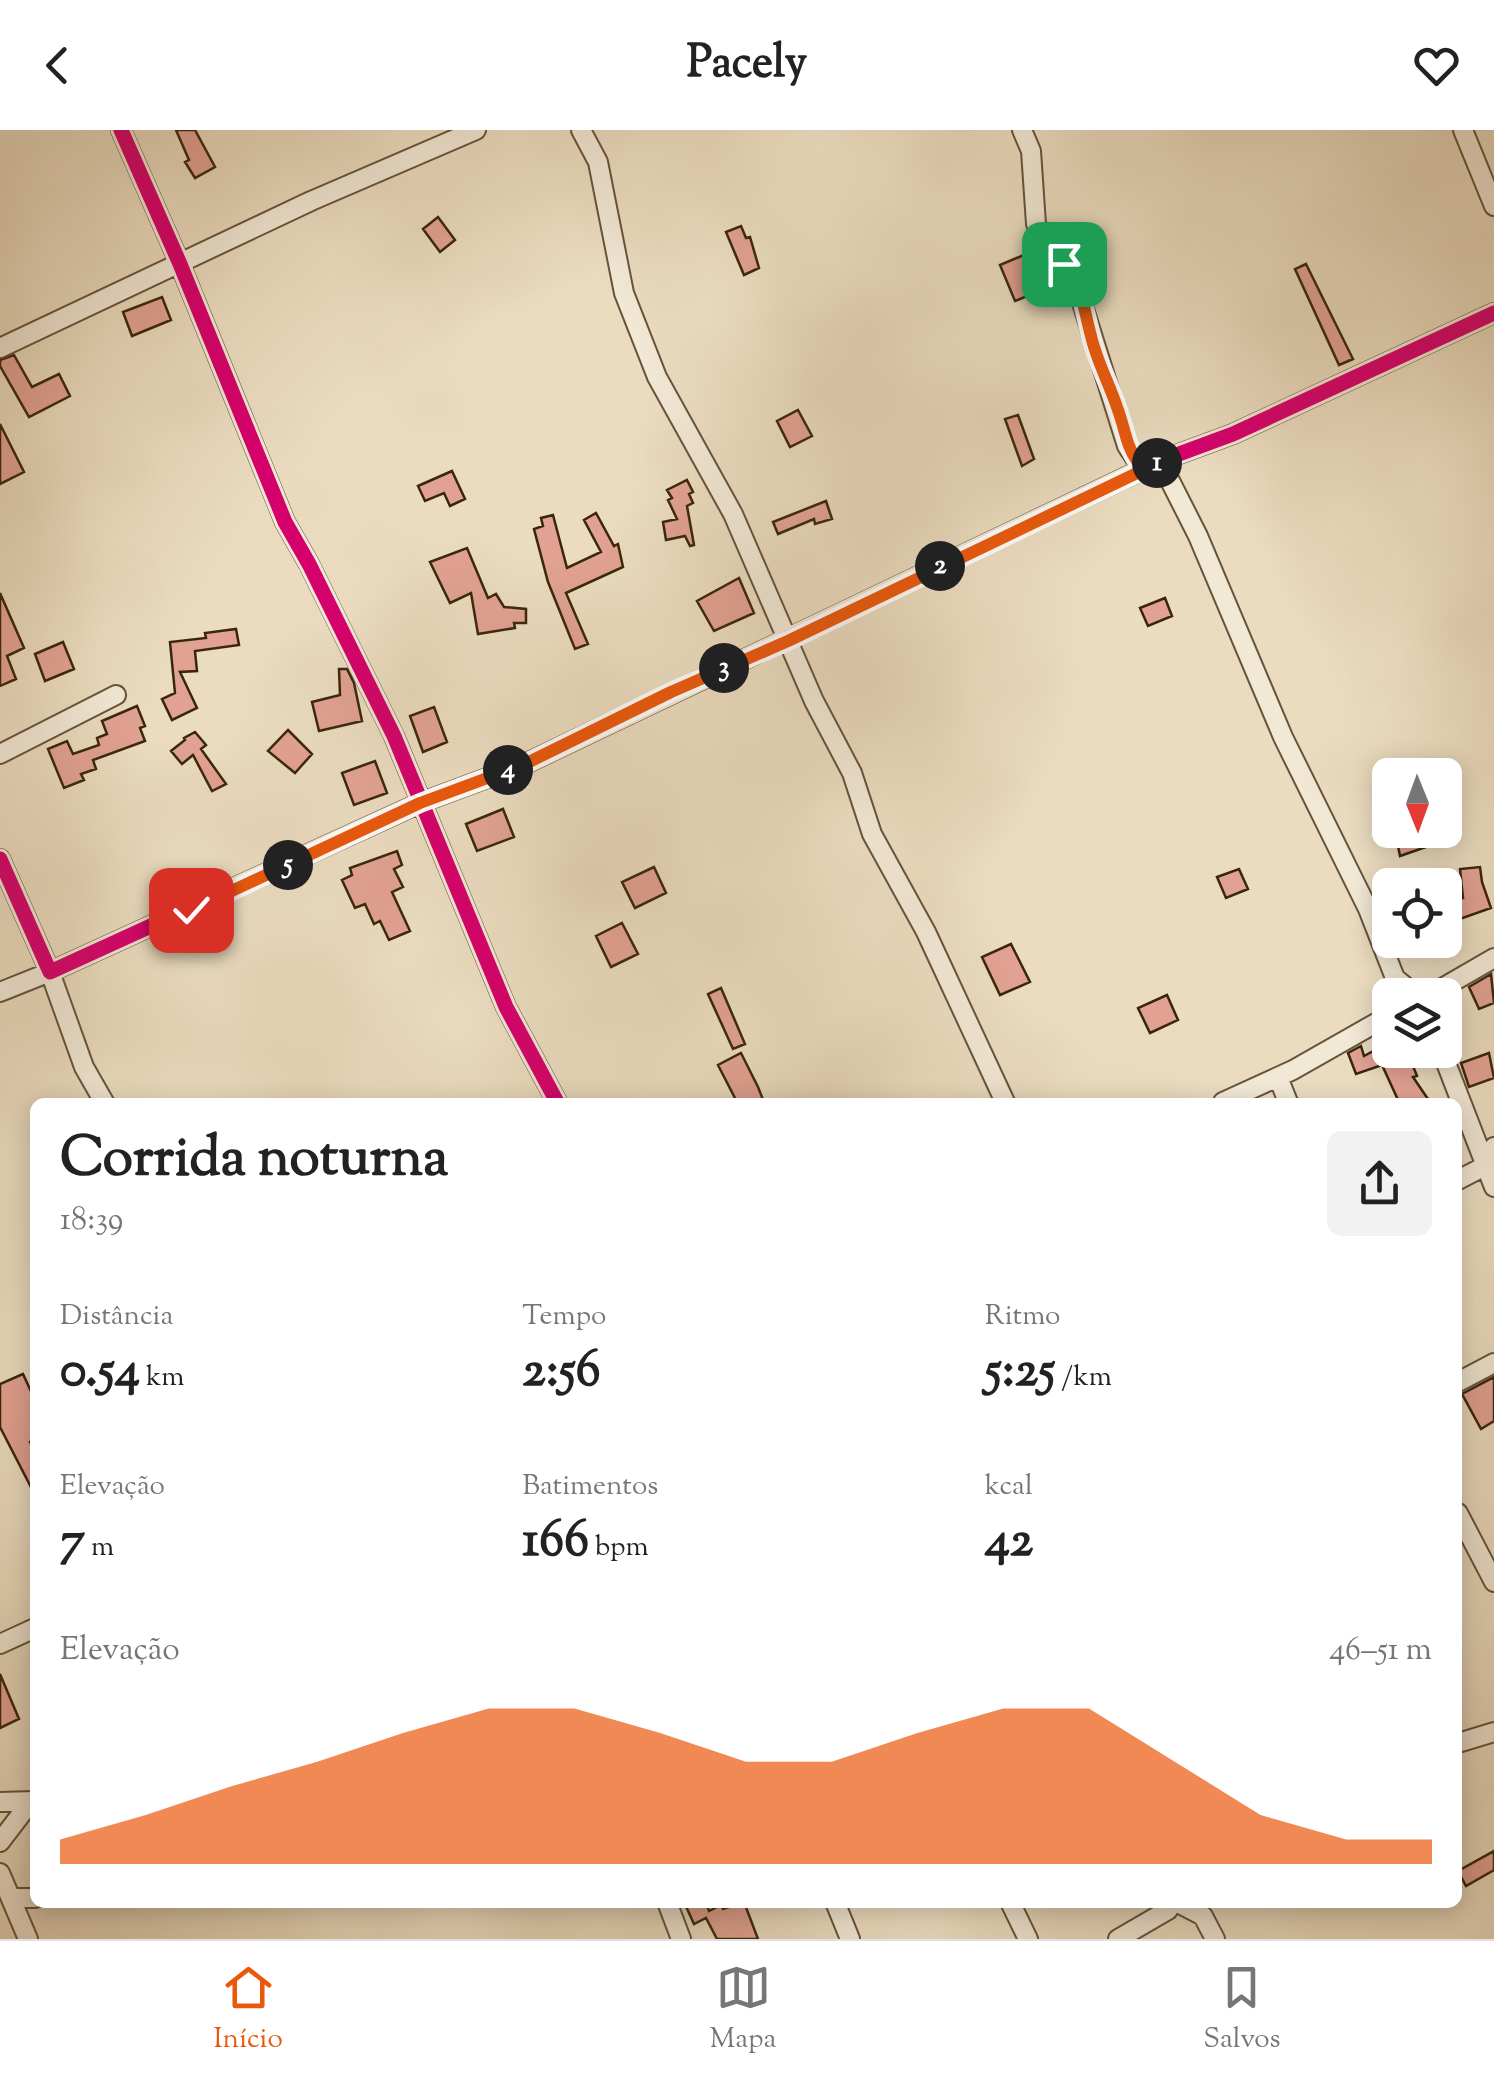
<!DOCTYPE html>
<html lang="pt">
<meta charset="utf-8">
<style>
body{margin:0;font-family:"Sorts Mill Goudy",serif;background:#f2f2f2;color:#222;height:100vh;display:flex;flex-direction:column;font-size:38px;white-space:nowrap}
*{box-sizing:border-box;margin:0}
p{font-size:32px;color:#767676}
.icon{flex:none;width:55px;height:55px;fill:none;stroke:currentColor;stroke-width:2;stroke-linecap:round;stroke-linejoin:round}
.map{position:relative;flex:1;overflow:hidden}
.panel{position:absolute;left:30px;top:968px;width:1432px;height:810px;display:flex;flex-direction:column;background:#fff;border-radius:15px;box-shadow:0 5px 25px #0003}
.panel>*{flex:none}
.needle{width:65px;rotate:179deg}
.fabs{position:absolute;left:1372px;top:628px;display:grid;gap:20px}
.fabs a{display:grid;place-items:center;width:90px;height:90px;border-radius:15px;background:#fff;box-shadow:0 5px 25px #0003;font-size:50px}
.pin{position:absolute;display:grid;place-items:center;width:85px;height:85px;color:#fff;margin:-42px;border-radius:20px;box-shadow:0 5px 15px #0006}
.km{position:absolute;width:50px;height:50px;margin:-25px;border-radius:50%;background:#222;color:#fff;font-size:28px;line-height:50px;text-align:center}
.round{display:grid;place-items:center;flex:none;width:105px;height:105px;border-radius:15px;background:#f2f2f2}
.headline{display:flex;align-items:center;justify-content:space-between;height:170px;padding:0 30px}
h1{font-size:55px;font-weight:700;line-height:75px}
.figures{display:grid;grid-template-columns:repeat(3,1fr);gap:15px;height:170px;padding:10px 30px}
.figures div{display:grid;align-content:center}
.figures b{font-size:50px;font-weight:700}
.figures small{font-size:28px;font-weight:400}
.figures p{font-size:28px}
.chart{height:280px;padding:20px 30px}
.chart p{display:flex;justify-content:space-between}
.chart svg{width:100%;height:180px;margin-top:10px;fill:#ea580c;opacity:.7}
header{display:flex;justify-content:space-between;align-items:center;height:130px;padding:0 30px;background:#fff;font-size:45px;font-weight:700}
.tabs{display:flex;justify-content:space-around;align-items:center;height:140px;border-top:2px solid #e0e0e0;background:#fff;font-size:28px;color:#767676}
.tabs a{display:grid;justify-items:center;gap:5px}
.tabs .selected{color:#ea580c}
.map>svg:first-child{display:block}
.building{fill:#e2a293;stroke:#39270d;stroke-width:2.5}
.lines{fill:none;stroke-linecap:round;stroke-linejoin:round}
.minor-casing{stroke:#66543a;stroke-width:22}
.minor{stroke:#f2e8d6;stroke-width:18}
.cycleway-casing{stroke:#f2e8d6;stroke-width:21}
.cycleway{stroke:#d6006c;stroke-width:15}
.route-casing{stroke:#fff;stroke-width:20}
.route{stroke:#ea580c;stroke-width:12}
</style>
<header><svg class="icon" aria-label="back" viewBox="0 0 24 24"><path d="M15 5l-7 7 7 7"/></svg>Pacely<svg class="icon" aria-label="heart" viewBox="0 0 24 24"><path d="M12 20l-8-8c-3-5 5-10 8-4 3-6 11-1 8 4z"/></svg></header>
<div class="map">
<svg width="1494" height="1809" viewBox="0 0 1494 1809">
<rect width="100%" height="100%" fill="#ebdcc0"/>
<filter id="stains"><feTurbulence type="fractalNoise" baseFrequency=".002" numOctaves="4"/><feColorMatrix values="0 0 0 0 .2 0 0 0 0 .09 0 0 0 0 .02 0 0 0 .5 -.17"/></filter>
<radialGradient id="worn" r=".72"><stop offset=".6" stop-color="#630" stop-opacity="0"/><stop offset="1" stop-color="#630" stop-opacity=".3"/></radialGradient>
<path class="building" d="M176 0H195L215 37 195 48 185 32 189 30Z
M438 87 455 110 440 122 423 99Z
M741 96 746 108 750 107 759 138 744 145 726 102Z
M1031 122 1047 158 1015 171 1000 135Z
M1306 134 1353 229 1339 235 1295 139Z
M162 167 171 190 132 206 123 182Z
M14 225 32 257 59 244 70 266 29 287 0 236V230Z
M798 280 812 306 790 317 777 291Z
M1018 285 1034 329 1022 336 1005 289Z
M0 294 24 342 0 354Z
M452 341 465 369 450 376 444 363 425 371 418 356Z
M687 350 693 362 689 364 693 373 687 376 694 415 690 416 685 406 666 410 663 392 677 389 668 370 672 368 667 360Z
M826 371 832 389 815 394 814 389 778 404 773 392Z
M596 383 614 416 618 414 623 437 566 463 588 514 575 519 548 452 534 399 543 396 541 388 553 385 567 438 601 422 584 390Z
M467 418 488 468 496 464 504 477 526 479V493H514L515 498 478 504 471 463 450 473 430 432Z
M739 448 754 483 714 501 697 471Z
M0 463 24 518 7 526 16 549 0 556Z
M1165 468 1172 486 1148 496 1140 478Z
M236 499 239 515 195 521 197 541 180 542 197 578 172 590 162 569 175 563 170 512 206 508 205 503Z
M63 512 74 539 45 551 35 524Z
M339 539H347L354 553 362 591 319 601 312 572 340 565Z
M137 576 145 596 140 598 145 611 93 630 96 639 81 644 84 650 64 658 48 619 67 611 73 624 99 615 97 608 107 604 102 591Z
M434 577 447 612 423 622 410 586Z
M288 600 312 624 295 643 268 621Z
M195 602 206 615 201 619 226 654 212 661 193 625 182 634 171 621 185 610 184 608Z
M375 631 387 663 354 675 342 643Z
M503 679 514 707 477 721 466 694Z
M1417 700H1450L1452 708 1400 726 1397 711 1419 706Z
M397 721 402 735 394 739 403 757 392 762 410 801 389 810 380 791 374 794 365 774 355 778 342 750 352 745 350 738Z
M654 737 666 763 635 778 622 752Z
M1480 737 1482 752 1491 778 1457 790V768H1463L1460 739Z
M1239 739 1248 759 1226 768 1217 747Z
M622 793 638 824 611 837 596 806Z
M1011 814 1030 852 1000 865 982 827Z
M1491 844 1494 873 1479 879 1469 857Z
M721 858 745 914 733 919 708 864Z
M1167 865 1178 890 1150 903 1138 878Z
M1390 912V920H1399L1404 928 1409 926 1417 946 1413 947 1430 972H1399L1382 935 1356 944 1348 923 1361 916 1364 926Z
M741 923 758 957 764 972H737L718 935Z
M1489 923 1494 948 1469 957 1461 933Z
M23 1244 35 1270V1309L30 1312 35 1322V1365L0 1297V1254Z
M1494 1247V1291L1481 1299 1462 1264Z
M0 1544 19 1589 0 1598Z
M1494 1721V1740L1466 1756 1458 1741Z
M684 1772H706L709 1781 721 1775 723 1779 744 1772 758 1809H717L706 1788 694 1794Z"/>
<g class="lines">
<defs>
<path id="minor" d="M121 0 180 134 285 392 309 434 394 606 506 877 557 972
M581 0 598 32 624 163 657 247 733 384 814 571 852 643 872 704 926 802 1005 972
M1022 0 1031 21 1036 94 1051 120 1073 144 1127 316 1137 331H1160L1198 406 1283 607 1368 779 1395 848 1393 865
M1463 0 1494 76
M0 218 311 71 476 0
M0 624 116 565
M0 729 50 842 420 673 525 634 1160 331 1233 304 1494 183
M1395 848 1416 865
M0 862 50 842 84 937 104 972
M1430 865 1494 828
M1441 920 1494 1057
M1278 947 1288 972
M1223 972 1293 940 1390 885
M1458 1050 1485 1036 1486 1027 1494 1017
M1458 1252 1494 1233
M1458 1383 1494 1452
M0 1514 35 1498
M1458 1613 1494 1602
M0 1672 34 1671
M0 1712 29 1674
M0 1743 28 1809
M11 1768H35
M667 1772 681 1809
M835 1772 850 1809
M1010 1772 1028 1809
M1178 1773 1203 1786 1215 1809
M1118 1809 1168 1780 1172 1772"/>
</defs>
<use href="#minor" class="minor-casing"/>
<use href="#minor" class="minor"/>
<defs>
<path id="cycleway" d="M121 0 180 134 285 392 309 434 394 606 506 877 557 972
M0 729 50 842 420 673 525 634 1160 331 1233 304 1494 183"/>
</defs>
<use href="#cycleway" class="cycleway-casing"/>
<use href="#cycleway" class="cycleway"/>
</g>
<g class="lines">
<defs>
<path id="route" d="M191 780 420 673 525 634 671 562 788 511 1160 332 1137 331C1126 315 1125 299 1118 280 1110 255 1097 232 1091 206 1084 180 1082 155 1064 134"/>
</defs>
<use href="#route" class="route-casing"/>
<use href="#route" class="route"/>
</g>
<rect width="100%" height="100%" filter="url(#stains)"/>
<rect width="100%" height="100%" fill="url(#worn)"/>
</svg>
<div class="fabs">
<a><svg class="needle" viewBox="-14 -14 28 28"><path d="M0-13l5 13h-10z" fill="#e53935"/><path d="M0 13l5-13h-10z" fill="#767676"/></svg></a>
<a><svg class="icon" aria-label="locate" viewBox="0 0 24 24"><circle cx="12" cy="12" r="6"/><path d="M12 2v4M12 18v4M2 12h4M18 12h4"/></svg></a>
<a><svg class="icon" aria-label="layers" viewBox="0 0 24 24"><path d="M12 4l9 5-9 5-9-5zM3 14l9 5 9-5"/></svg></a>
</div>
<div class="pin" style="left:1064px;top:134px;background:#1e9e55"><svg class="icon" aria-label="arrive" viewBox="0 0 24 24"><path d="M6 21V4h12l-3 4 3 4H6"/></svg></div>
<div class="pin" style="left:191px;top:780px;background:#d93025"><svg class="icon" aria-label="check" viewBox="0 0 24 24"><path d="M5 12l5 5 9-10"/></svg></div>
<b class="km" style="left:1157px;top:333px">1</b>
<b class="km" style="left:940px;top:436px">2</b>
<b class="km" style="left:724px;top:538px">3</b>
<b class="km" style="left:508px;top:640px">4</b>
<b class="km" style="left:288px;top:735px">5</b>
<section class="panel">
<div class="headline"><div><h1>Corrida noturna</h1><p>18:39</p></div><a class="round"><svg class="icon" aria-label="share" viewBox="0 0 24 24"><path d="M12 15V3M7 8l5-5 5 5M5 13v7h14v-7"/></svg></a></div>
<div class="figures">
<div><p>Distância</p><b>0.54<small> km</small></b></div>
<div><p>Tempo</p><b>2:56</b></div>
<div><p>Ritmo</p><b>5:25<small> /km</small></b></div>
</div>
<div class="figures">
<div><p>Elevação</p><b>7<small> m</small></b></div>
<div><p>Batimentos</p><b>166<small> bpm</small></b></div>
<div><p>kcal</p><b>42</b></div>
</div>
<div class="chart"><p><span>Elevação</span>46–51 m</p>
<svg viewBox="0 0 160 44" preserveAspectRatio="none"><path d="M0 44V38L10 32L20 25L30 19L40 12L50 6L60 6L70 12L80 19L90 19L100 12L110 6L120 6L130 19L140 32L150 38L160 38V44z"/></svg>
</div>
</section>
</div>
<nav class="tabs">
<a class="selected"><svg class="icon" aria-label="home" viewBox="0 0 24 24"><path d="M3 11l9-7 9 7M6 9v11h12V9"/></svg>Início</a>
<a><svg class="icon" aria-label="map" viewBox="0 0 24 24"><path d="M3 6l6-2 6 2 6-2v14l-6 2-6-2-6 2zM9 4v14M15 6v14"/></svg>Mapa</a>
<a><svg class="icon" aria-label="saved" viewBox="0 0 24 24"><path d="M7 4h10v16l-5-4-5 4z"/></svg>Salvos</a>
</nav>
